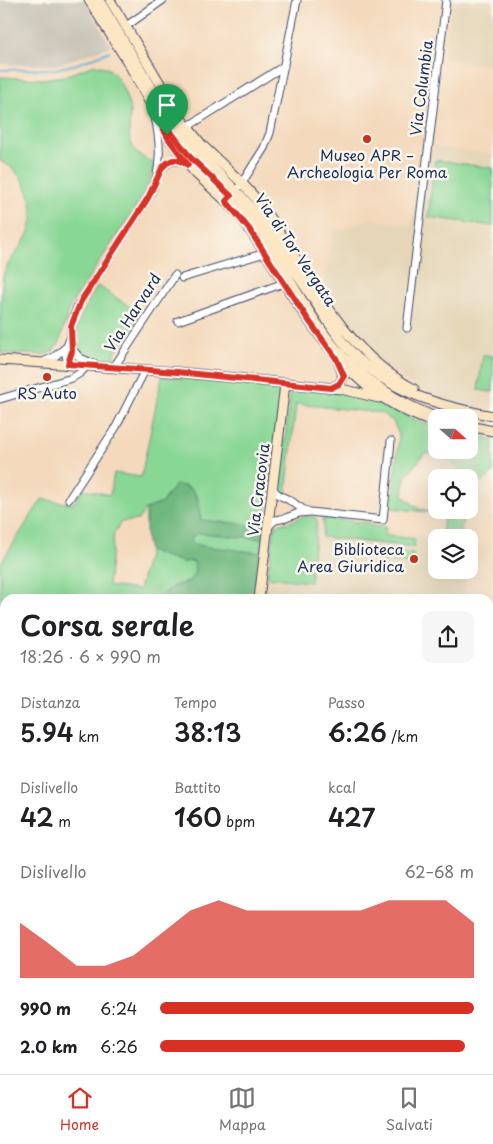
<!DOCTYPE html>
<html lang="it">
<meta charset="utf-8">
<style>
body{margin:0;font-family:"Playpen Sans",sans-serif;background:#f6f6f6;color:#202124;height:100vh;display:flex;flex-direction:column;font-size:19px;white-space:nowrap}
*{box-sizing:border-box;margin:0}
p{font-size:16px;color:#757577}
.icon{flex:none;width:28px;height:28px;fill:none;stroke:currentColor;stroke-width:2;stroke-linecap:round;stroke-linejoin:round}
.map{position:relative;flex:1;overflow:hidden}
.side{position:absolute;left:0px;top:594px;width:494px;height:481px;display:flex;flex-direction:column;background:#fff;border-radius:15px 15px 0 0;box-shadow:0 5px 20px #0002}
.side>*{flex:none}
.needle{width:32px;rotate:111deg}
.tools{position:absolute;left:428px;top:409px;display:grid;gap:10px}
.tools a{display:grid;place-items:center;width:50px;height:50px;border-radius:10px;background:#fff;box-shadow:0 5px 20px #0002;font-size:25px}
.pin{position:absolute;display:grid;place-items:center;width:42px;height:42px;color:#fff;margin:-51px -21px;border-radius:50% 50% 50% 0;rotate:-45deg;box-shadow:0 0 5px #0007}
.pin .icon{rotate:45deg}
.round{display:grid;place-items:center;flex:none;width:52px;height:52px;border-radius:10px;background:#f6f6f6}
.head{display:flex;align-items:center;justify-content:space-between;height:85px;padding:0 20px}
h1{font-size:28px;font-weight:600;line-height:38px}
.figures{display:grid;grid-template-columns:repeat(3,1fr);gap:8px;height:85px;padding:5px 20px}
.figures div{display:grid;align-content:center}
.figures b{font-size:25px;font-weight:600}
.figures small{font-size:14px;font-weight:400}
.figures p{font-size:14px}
.chart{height:140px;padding:10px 20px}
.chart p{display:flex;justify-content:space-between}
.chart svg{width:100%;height:90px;margin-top:5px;fill:#d93025;opacity:.7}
ul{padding:0 20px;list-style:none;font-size:16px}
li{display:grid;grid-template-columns:80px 60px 1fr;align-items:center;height:38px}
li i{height:12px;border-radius:6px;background:#d93025}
.dock{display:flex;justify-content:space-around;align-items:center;height:70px;border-top:1px solid #e0e0e0;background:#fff;font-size:14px;color:#757577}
.dock a{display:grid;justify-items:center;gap:2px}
.dock .selected{color:#d93025}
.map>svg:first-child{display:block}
.built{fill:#e5d6b8}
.industrial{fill:#c9c3b8}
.green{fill:#89d795;stroke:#52837a}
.forest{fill:#6eb87e;stroke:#44746e}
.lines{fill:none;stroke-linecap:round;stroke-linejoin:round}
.stream{stroke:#5db1d9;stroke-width:2}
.street-casing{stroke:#3c486c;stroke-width:9}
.secondary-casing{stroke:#3c486c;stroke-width:11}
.street{stroke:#fff;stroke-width:7}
.secondary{stroke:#fce6c4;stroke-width:9}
.route-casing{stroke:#fff;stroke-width:10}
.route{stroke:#d93025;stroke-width:6}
.poi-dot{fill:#c8321e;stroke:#fbf7ec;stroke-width:2}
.labels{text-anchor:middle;stroke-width:5;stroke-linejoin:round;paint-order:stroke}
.street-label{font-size:15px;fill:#1b2f5e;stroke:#fbf7ec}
.poi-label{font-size:15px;fill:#1b2f5e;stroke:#fbf7ec}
</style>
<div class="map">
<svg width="493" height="1074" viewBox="0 0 493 1074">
<rect width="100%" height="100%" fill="#fbf7ec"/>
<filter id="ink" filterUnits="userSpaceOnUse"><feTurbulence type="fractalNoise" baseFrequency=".02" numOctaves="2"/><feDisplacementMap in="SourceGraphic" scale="10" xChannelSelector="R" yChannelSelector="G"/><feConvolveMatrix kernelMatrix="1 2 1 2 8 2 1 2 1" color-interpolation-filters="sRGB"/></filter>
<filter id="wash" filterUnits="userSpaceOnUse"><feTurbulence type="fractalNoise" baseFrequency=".0096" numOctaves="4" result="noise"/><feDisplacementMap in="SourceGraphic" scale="20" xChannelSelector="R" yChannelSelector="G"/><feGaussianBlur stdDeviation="1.12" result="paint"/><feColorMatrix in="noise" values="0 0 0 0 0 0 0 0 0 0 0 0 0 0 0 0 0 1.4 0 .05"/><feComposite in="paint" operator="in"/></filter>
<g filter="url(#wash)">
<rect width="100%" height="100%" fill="#f4d9bc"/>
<path class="built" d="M452 0H493V66L444 59Z
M422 146 493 154V408L462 403 436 395 409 383 386 366 354 335 336 310 325 279 334 232 371 219 412 226Z
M307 519 389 528V532L437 538 436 570H466L463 599H266L274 540Z"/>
<path class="industrial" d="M0 0H84L111 46 56 65 0 64Z"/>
<path class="green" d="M95 65C99 66 103 66 107 68 118 73 129 100 130 112 130 124 127 136 133 147 137 155 146 159 154 163 152 178 146 189 139 202L70 306 59 344 53 351 44 355 0 353C0 327 0 301 3 276 6 263 21 248 27 236 40 210 27 172 0 161V77L43 79 64 76Z
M435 160 493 168V226L428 217Z
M98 286 141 314 114 354 115 357 111 362C103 358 92 362 84 357 60 344 89 301 98 286Z
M483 355 493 356V392L478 390Z
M162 376 276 388 281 394 261 553 202 546 192 543 191 537 201 520 198 498 193 490 184 485 168 493 162 503 146 509 138 520 121 522 114 534 108 586 139 590 149 551 182 562 195 561V573L188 582 173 586 158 599H5V1046L0 1047V564L42 499 73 504 83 489 110 495 114 473 141 477Z
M291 388 355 394 372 399 418 421 436 427V450H469V435L493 439V473L469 493V478L456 477 458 468 440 455 425 453 405 477 403 496 419 509 440 511 441 510H464L460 537H442L444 514 392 508 399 435 393 421 381 413 296 404 286 495 281 492 279 487Z
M304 516 315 517 317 520 310 582 267 577 275 525 290 522Z
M323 518 370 523V526L385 527V536L415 539 414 547 322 537 324 521 321 520Z
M378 550 413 554 412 564 376 560Z
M493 849V922L489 924V850Z
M50 1070H154L134 1074H47Z
M338 1070H407L403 1074H337Z"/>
<path class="forest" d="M175 485C200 486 197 501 201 520L264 526 263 539 197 533 191 538 192 543 202 546 261 553 255 599H158L173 586 188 582 195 573 194 561 182 562 149 551C145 538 146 524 146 509L162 503Z"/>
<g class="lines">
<path class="stream" d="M0 70 56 69 77 64 110 51
M489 1035 493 1034
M0 1060H5
M455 1074 460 1070"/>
</g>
</g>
<g filter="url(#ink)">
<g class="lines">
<defs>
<path id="street" d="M125 27 163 0
M187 127 284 66
M158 175C166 162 173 157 187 164
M240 186 264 148 270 133 297 0
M182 278 265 253
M178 321 284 283
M407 328 446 0
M72 349 80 358 94 364
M43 362 54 357 65 348
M68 364 71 351V326L77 307 148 198C163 173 161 144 155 117
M68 364 65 351 70 339
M114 367 175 275
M0 399 72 378 80 373 87 366
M69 499 116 427 145 370
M310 512 383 520 391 441
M268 527 275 520 286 518 299 513 310 512C298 509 299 505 289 500 282 496 277 496 273 488"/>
<path id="secondary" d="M89 0 129 64 170 140 195 173 226 201 240 216C298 295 333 392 436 423
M99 0 167 113 197 152 241 196 257 214 333 329C372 387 428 404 493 416
M110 0 182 120 202 145 242 183 258 201C306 267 339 349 414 389
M171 132C179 143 187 154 197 164 214 181 233 196 248 215 279 256 301 306 333 345 360 378 398 403 438 418
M0 360 177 372 341 389 379 398
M331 388C344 383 345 377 339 364
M469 426 493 431
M259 599 285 384
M489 835 493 833
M489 843 493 842
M31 1074 33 1070
M39 1074 41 1070"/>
</defs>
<use href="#street" class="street-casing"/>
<use href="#secondary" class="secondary-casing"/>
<use href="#street" class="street"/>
<use href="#secondary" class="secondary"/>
</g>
</g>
<g class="lines" filter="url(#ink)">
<defs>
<path id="route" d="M154 110 191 158 231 196 226 201 249 229 307 318 336 358 344 376 339 384 331 388 177 372 68 364 72 351 71 326 81 301 148 198 162 168 167 163 173 160H178L188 165 168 138Z"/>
</defs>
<use href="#route" class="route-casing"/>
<use href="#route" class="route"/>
</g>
<g class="poi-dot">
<circle cx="367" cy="139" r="5"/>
<circle cx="47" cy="377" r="5"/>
<circle cx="414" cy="559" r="5"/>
</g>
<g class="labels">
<g class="street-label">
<text transform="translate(422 88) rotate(-83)" y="5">Via Columbia</text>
<text transform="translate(295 250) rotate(56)" y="5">Via di Tor Vergata</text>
<text transform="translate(133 313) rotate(-57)" y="5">Via Harvard</text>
<text transform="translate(259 490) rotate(-83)" y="5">Via Cracovia</text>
</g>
<g class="poi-label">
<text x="367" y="161">Museo APR –<tspan x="367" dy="17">Archeologia Per Roma</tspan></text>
<text x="47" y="399">RS Auto</text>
<text x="404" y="555" text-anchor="end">Biblioteca<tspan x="404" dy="17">Area Giuridica</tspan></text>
</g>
</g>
</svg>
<div class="tools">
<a><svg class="needle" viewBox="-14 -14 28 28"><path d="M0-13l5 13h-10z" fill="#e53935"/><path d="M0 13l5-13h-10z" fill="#757577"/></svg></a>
<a><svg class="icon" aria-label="locate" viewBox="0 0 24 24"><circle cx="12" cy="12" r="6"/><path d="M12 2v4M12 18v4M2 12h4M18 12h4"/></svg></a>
<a><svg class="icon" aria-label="layers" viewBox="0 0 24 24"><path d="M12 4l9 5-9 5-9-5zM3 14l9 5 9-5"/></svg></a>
</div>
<div class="pin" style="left:167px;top:135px;background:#1e9e55"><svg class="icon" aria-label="arrive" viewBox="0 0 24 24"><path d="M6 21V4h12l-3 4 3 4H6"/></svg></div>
<section class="side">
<div class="head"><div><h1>Corsa serale</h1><p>18:26 · 6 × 990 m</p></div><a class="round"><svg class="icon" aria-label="share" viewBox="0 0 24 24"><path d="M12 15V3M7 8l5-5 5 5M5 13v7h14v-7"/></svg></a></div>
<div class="figures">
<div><p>Distanza</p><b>5.94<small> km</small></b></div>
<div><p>Tempo</p><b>38:13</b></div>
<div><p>Passo</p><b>6:26<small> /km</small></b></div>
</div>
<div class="figures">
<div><p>Dislivello</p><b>42<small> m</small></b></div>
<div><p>Battito</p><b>160<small> bpm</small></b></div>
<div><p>kcal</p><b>427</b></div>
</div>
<div class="chart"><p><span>Dislivello</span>62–68 m</p>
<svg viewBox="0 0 160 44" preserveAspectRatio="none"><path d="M0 44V17L10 27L20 38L30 38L40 33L50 22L60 11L70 6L80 11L90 11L100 11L110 11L120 11L130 6L140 6L150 6L160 17V44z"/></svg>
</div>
<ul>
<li><b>990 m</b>6:24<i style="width:100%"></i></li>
<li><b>2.0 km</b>6:26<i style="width:97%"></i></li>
</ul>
</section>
</div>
<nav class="dock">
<a class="selected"><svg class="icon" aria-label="home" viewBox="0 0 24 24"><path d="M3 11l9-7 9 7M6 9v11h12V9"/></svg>Home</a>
<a><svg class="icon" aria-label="map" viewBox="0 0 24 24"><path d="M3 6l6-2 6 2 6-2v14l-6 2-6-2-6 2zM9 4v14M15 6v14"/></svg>Mappa</a>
<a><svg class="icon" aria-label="saved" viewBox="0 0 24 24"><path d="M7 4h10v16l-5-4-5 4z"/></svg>Salvati</a>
</nav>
